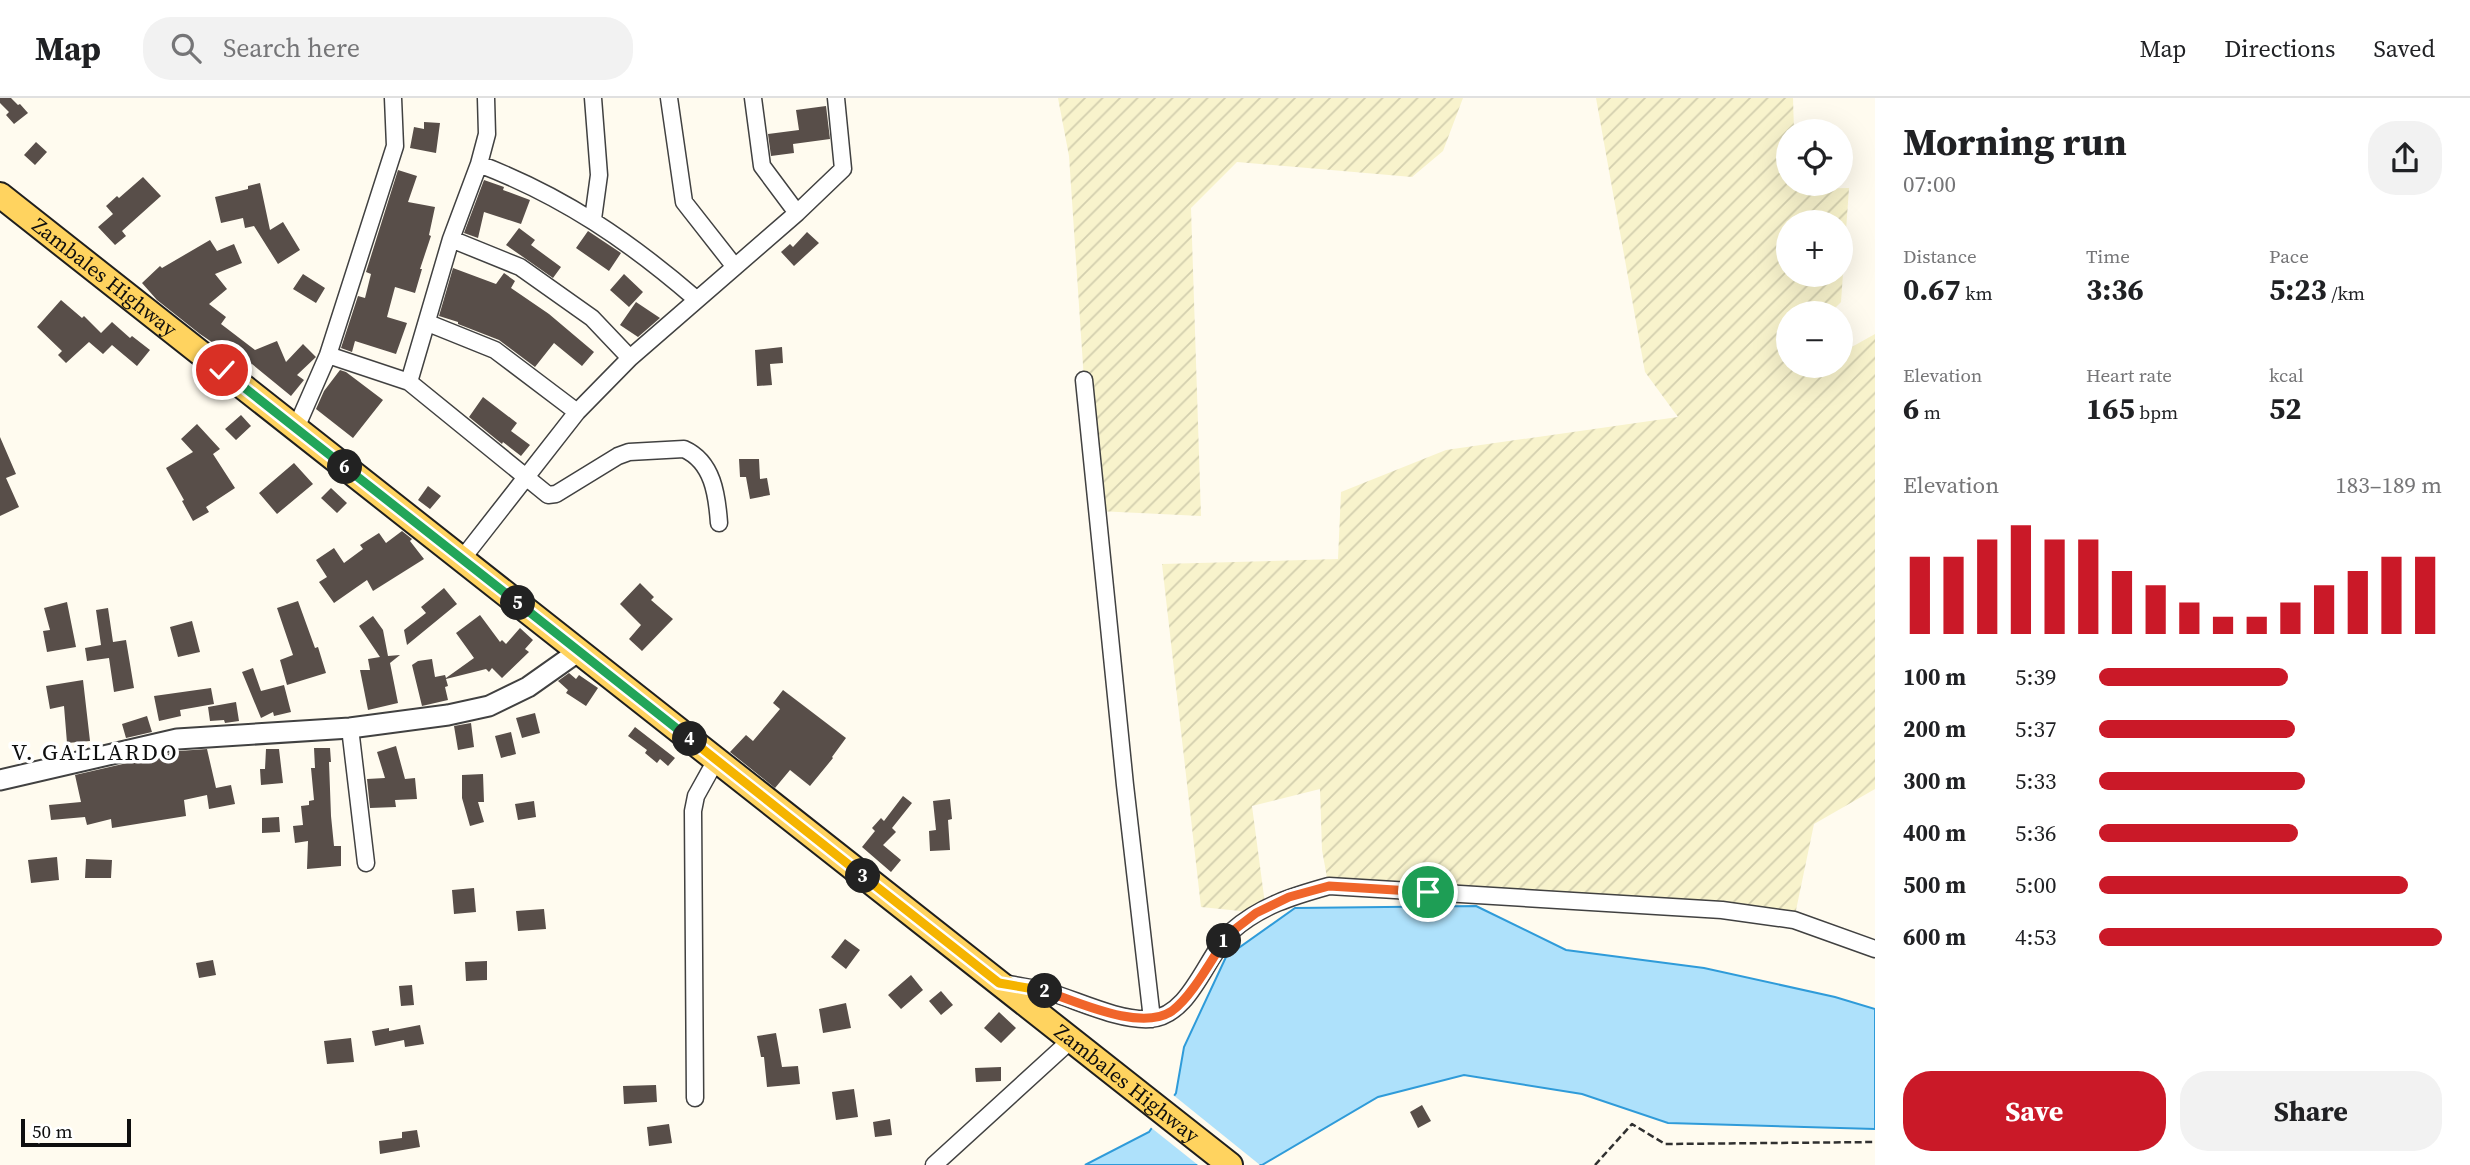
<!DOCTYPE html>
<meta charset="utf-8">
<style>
body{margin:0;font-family:"Source Serif 4",serif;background:#f2f2f2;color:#202124;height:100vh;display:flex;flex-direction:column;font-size:26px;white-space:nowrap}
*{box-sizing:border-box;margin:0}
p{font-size:23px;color:#757577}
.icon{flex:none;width:38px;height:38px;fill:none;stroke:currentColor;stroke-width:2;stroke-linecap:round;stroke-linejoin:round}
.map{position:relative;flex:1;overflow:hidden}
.sheet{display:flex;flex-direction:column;background:#fff;width:595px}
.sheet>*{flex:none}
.controls{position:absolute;left:1776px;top:21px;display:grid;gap:14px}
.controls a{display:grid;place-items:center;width:77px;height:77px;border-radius:50%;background:#fff;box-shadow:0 7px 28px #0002;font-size:35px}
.scale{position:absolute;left:21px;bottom:18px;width:110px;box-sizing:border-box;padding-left:7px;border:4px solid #0e0e0e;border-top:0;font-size:19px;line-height:24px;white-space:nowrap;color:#0e0e0e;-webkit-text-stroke:5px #fff;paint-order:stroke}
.pin{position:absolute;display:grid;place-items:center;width:60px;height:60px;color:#fff;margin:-30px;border:4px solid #fff;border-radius:50%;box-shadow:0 2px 7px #0007}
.km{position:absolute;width:35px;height:35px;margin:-18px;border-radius:50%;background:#222;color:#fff;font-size:19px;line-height:35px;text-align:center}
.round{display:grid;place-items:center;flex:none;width:74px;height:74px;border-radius:28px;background:#f2f2f2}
.headline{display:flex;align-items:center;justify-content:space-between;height:119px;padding:0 28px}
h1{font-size:38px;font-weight:700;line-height:52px}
.metrics{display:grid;grid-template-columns:repeat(3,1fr);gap:10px;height:119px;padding:7px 28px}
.metrics div{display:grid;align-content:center}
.metrics b{font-size:30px;font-weight:700}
.metrics small{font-size:19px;font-weight:400}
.metrics p{font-size:19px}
.chart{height:196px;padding:14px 28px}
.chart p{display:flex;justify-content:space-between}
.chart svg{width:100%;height:126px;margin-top:7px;stroke:#ca1928;stroke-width:6}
.cta{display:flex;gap:14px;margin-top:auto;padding:14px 28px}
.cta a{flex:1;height:80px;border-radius:28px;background:#ca1928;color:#fff;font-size:28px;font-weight:700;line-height:80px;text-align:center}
.cta a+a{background:#f2f2f2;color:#202124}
ul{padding:0 28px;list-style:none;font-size:23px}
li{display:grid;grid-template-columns:112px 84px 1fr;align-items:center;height:52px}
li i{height:18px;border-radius:9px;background:#ca1928}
header{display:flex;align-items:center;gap:42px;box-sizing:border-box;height:98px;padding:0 35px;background:#fff;border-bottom:2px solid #e0e0e0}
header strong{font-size:33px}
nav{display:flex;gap:38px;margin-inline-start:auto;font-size:24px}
.search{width:490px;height:63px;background:#f2f2f2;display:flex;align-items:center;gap:18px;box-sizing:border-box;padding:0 24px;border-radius:28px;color:#757577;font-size:26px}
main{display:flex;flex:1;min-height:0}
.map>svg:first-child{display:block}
.farmland{fill:url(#farmland-furrows);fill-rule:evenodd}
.water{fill:#aee1fb;stroke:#2f9bd9;stroke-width:2}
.pier{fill:#fffbef}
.building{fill:#584e49}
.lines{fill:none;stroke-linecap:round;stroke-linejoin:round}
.minor-casing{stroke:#414141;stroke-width:19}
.tertiary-casing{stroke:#414141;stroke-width:23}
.primary-casing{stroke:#1f1f1f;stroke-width:28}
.path{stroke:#303030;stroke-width:2.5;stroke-dasharray:7 3.5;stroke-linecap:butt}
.minor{stroke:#fff;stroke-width:16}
.tertiary{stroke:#fff;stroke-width:19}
.primary{stroke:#ffd35f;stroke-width:24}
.split-1-casing{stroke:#fff;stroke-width:14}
.split-2-casing{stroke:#fff;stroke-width:14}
.split-3-casing{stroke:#fff;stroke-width:14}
.split-4-casing{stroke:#fff;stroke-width:14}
.split-5-casing{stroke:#fff;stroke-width:14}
.split-6-casing{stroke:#fff;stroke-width:14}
.split-7-casing{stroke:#fff;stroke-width:14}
.split-1{stroke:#f0652b;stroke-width:9}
.split-2{stroke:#f0652b;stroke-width:9}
.split-3{stroke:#f5b400;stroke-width:9}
.split-4{stroke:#f5b400;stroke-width:9}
.split-5{stroke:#22a559;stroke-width:9}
.split-6{stroke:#22a559;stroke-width:9}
.split-7{stroke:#22a559;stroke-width:9}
.labels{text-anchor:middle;stroke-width:7;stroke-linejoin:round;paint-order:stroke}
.street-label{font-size:21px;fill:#0e0e0e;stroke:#fff}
.neighbourhood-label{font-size:23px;letter-spacing:2px;fill:#0e0e0e;stroke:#fff}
</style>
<header>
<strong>Map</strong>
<div class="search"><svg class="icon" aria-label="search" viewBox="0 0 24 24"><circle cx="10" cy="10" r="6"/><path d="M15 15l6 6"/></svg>Search here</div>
<nav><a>Map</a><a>Directions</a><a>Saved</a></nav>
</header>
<main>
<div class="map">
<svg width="1875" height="1067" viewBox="0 0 1875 1067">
<defs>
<pattern id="farmland-furrows" width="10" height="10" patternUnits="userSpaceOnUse" patternTransform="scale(1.75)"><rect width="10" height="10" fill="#f8f3cc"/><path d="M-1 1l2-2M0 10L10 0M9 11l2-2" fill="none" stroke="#d3cfae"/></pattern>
</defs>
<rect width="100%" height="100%" fill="#fffbef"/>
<path class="farmland" d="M1058 0H1463L1443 53 1412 79 1237 64 1191 110 1201 418 1098 413 1084 282 1069 58Z
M1596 0H1793L1794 33H1788V86H1796L1797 91 1849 90 1841 204 1830 215H1788V268H1841V255L1875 236V691L1814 726 1795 817 1328 785 1322 752 1320 691 1252 708 1265 806 1250 814 1201 809 1162 466 1338 461 1341 394 1446 352 1678 319 1645 274ZM1788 124H1841V177H1788Z"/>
<path class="water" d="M1476 808 1566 852 1704 870 1835 899 1875 911V1031L1668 1025 1582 996 1464 977 1378 999 1262 1067H1085L1149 1034 1176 995 1184 949 1226 859 1295 810Z"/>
<path class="pier" d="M1172 996 1260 1067H1198L1149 1028Z"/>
<path class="building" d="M0 0H11L18 7 20 6 28 15 14 26 6 17 9 14 0 5Z
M826 8 830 41 793 46 794 55 771 58 768 36 799 32 796 12Z
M424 24 440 25 436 55 410 50 414 29 424 31Z
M36 44 47 54 35 67 24 57Z
M398 72 417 78 408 104 435 109 429 137 431 138 420 171H422L415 195 395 189 387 219 407 225 396 256 355 243 352 254 341 250 358 198 365 200 371 176 366 174Z
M143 79 161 98 122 133 126 138 115 147 98 129 113 116 106 108 117 98 119 100Z
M484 82 504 89 503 92 530 102 521 126 484 114 478 140 464 135Z
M260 85 270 132 283 124 300 152 278 166 254 128 245 130 243 120 221 125 215 99 248 91V88Z
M519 130 535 142 531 147 561 169 553 180 506 147Z
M588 133 621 155 609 173 576 150Z
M807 134 819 145 794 168 781 154 790 146 793 149Z
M210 142 217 153 234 146 242 165 215 176 227 191 209 206 226 219 221 226 255 252 277 243 286 264 303 246 316 259 297 277 304 282 291 298 252 266 244 270 241 264 200 236 157 202 142 185 160 168 162 170Z
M453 170 496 186 504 175 515 183 511 190 549 216 594 254 582 268 554 245 535 269 499 242 458 226V224L439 218Z
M303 176 325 190 316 205 293 191Z
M624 176 643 194 629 209 610 192Z
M61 202 82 220 84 218 101 235 112 224 130 240 132 238 150 252 137 268 112 247 103 256 89 244 66 265 58 257 62 253 37 229Z
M636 204 660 220 638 239 620 227Z
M782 249 783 265 770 266 772 287 757 288 755 252Z
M340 272 346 274 383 302 353 340 316 311 324 293Z
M483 299 517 325 511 333 530 347 521 358 503 344 502 346 469 319Z
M241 317 251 328 236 342 225 331Z
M197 326 220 351 213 356 235 390 206 409 209 414 193 423 182 403 184 402 166 370 193 354 181 341Z
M0 339 16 376 6 380 19 409 0 418Z
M739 361H759L760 381 767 380 770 397 750 401 746 379H740Z
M294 365 313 386 277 416 259 395Z
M428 388 441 398 430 411 418 402Z
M331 390 347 405 337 415 321 400Z
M402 433 412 441 410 443 424 461 373 493 367 482 334 505 319 484 327 479 316 462 334 450 344 465 363 451 360 447 379 435 386 445Z
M640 485 654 499 651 502 673 521 642 553 629 541 641 527 620 506Z
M444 490 457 506 407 547 404 532 426 515 421 509Z
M298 503 315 550 318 549 326 575 287 587 280 562 293 557 277 510Z
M67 504 76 549 47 554 43 533 50 532 44 510Z
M108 510 113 544 126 542 134 590 114 594 109 560 87 563 85 550 101 547 96 512Z
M480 517 500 544 502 542 506 546 520 530 533 542 525 551 529 554 502 580 492 570 489 574 486 571 446 581 448 588 445 589 448 602 422 608 412 567 418 563 432 561 435 579 445 577 446 580 474 560 456 535Z
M373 518 383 532 388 558 400 557 390 565 398 605 368 612 360 572H370L368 561 380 559 359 528Z
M192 523 200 554 178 559 170 529Z
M253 570 261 593 284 587 291 614 274 618 273 614 261 620 242 574Z
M569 575 576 581 579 577 598 590 586 608 566 595 568 592 558 583Z
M83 582 90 643 67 645 64 608 50 611 46 588Z
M211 590 214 606 180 612 181 618 159 623 154 598Z
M783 592 846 640 832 659 833 660 810 688 790 672 775 690 730 654 746 637 753 643 780 611 773 605Z
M236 604 239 623 225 625 224 622 210 623 208 609Z
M535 615 540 635 522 640 516 620Z
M147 618 152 634 126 640 122 626Z
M471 625 474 649 458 652 454 628Z
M635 629 675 660 668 668 660 661 657 665 645 655 647 652 628 638Z
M511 634 516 656 501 660 495 638Z
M396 648 405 681 415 680 417 701 395 702 396 709 370 710 367 681 385 680 377 654Z
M314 650H330L331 664H329L331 718 334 748H341V768L307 771 308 743 295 745 293 728 303 727 301 708 309 707V703L314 702 311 670H315Z
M207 651 216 690 231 687 235 706 209 711 207 697 184 702 186 718 112 730 111 721 87 727 85 719 51 722 49 707 81 704 75 677 179 653Z
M266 651H279L283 685 261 687 260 671H265Z
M483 676 484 704H478L484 724 470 728 462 700V677Z
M903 698 912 705 892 730 896 734 883 747 901 762 891 774 862 749 875 733 872 730 881 720 884 723Z
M950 701 952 721 948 722 950 752 930 753 929 733 936 732 933 703Z
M534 703 536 719 518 722 515 706Z
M279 719 280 734 262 735V720Z
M57 759 59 782 31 785 28 762Z
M86 761 112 762 111 780H85Z
M474 790 476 814 454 816 452 792Z
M544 811 546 831 518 833 516 813Z
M845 841 860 852 846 871 831 859Z
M213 862 216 877 199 880 196 865Z
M487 863V882L466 883 465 864Z
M911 877 923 892 901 911 888 897Z
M412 887 414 907 401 908 399 888Z
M941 893 953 907 941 917 929 903Z
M846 905 851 930 823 935 819 911Z
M999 914 1016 930 1001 945 984 930Z
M420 927 424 946 405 949 404 942 375 948 372 933 389 930V933Z
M776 935 782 969 798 968 800 986 767 989 764 959H761L757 938Z
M351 940 354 964 327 966 324 943Z
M1001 969V983L976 984 975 970Z
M656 987 657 1004 624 1006 623 988Z
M854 991 858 1019 836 1022 832 994Z
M1422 1007 1431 1023 1418 1030 1410 1014Z
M890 1021 892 1037 875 1039 873 1024Z
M669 1026 672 1045 649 1048 647 1029Z
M417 1032 420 1049 380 1056 379 1043 402 1040V1034Z"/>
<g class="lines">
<defs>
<path id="minor" d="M593 0 599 77 593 121
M669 0 684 104 735 169
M753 0 762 68 797 115
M479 66C563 98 629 143 696 201
M451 141 520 169 592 220 630 260
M428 225 495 252 577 314
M328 257 409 284 548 397 556 396 618 358 629 354 684 351C713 364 717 397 719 425
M1084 282 1125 687 1152 921
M409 284 451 141 479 66 487 36 486 0
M296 330 328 257 395 48 393 0
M462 461 577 314 630 260 797 115 843 71 836 0
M350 630 366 765
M1004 885C1018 888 1033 890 1046 893 1077 902 1118 923 1150 921 1191 918 1206 857 1232 833 1260 808 1293 798 1329 788L1722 812 1794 822 1875 851
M695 1000 693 713 696 698 716 662
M934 1067 1071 942"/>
<path id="tertiary" d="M0 682 177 641 350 630 448 617 489 608 528 589 579 553"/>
<g id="primary">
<path id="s1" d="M0 97 1230 1067"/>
</g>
</defs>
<use href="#minor" class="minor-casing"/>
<use href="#tertiary" class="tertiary-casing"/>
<use href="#primary" class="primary-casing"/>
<path class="path" d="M1595 1067 1632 1026 1665 1046 1875 1044"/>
<use href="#minor" class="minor"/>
<use href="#tertiary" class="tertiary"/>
<use href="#primary" class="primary"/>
</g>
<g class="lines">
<defs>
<path id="split-1" d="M1224 843 1230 835 1256 815 1289 799 1329 788 1428 794"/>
<path id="split-2" d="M1045 893C1078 904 1141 934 1172 913 1192 898 1210 864 1224 843"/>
<path id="split-3" d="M863 778 999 885 1045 893"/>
<path id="split-4" d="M690 641 863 778"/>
<path id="split-5" d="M518 505 690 641"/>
<path id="split-6" d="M345 369 518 505"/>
<path id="split-7" d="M222 272 345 369"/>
</defs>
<use href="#split-1" class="split-1-casing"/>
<use href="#split-2" class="split-2-casing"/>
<use href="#split-3" class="split-3-casing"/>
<use href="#split-4" class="split-4-casing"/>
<use href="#split-5" class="split-5-casing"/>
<use href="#split-6" class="split-6-casing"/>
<use href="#split-7" class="split-7-casing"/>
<use href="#split-1" class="split-1"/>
<use href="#split-2" class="split-2"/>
<use href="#split-3" class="split-3"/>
<use href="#split-4" class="split-4"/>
<use href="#split-5" class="split-5"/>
<use href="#split-6" class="split-6"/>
<use href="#split-7" class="split-7"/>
</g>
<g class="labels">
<g class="street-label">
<text dy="7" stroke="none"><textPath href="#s1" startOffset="133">Zambales Highway</textPath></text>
<text dy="7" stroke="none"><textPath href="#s1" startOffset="1435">Zambales Highway</textPath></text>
</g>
<g class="neighbourhood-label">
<text x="95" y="662">V. GALLARDO</text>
</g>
</g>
</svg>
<div class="controls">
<a><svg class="icon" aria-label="locate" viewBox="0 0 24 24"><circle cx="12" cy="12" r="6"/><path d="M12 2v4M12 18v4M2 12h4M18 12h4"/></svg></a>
<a>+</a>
<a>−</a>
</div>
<div class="scale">50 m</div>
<div class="pin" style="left:1428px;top:794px;background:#1e9e55"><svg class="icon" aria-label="arrive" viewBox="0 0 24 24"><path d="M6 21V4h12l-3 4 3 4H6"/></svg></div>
<div class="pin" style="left:222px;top:272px;background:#d93025"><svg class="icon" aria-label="check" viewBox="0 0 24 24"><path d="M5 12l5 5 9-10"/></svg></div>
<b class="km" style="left:1224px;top:843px">1</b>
<b class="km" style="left:1045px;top:893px">2</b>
<b class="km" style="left:863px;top:778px">3</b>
<b class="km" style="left:690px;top:641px">4</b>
<b class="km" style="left:518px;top:505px">5</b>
<b class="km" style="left:345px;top:369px">6</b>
</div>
<section class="sheet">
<div class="headline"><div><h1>Morning run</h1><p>07:00</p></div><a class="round"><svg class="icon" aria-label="share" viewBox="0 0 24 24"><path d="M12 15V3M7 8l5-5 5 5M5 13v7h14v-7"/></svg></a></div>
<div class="metrics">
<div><p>Distance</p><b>0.67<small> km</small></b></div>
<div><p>Time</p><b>3:36</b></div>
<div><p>Pace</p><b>5:23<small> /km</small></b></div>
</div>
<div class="metrics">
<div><p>Elevation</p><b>6<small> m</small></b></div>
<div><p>Heart rate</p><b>165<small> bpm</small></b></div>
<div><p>kcal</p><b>52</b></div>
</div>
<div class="chart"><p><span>Elevation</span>183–189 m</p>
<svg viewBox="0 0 160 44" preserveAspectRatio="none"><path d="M5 44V17M15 44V17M25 44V11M35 44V6M45 44V11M55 44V11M65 44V22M75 44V27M85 44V33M95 44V38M105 44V38M115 44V33M125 44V27M135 44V22M145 44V17M155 44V17"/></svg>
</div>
<ul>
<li><b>100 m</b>5:39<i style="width:55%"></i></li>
<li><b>200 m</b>5:37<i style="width:57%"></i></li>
<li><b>300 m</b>5:33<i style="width:60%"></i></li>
<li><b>400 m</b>5:36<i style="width:58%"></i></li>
<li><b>500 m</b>5:00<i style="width:90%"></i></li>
<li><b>600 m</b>4:53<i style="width:100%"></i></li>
</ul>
<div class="cta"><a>Save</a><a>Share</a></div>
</section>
</main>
